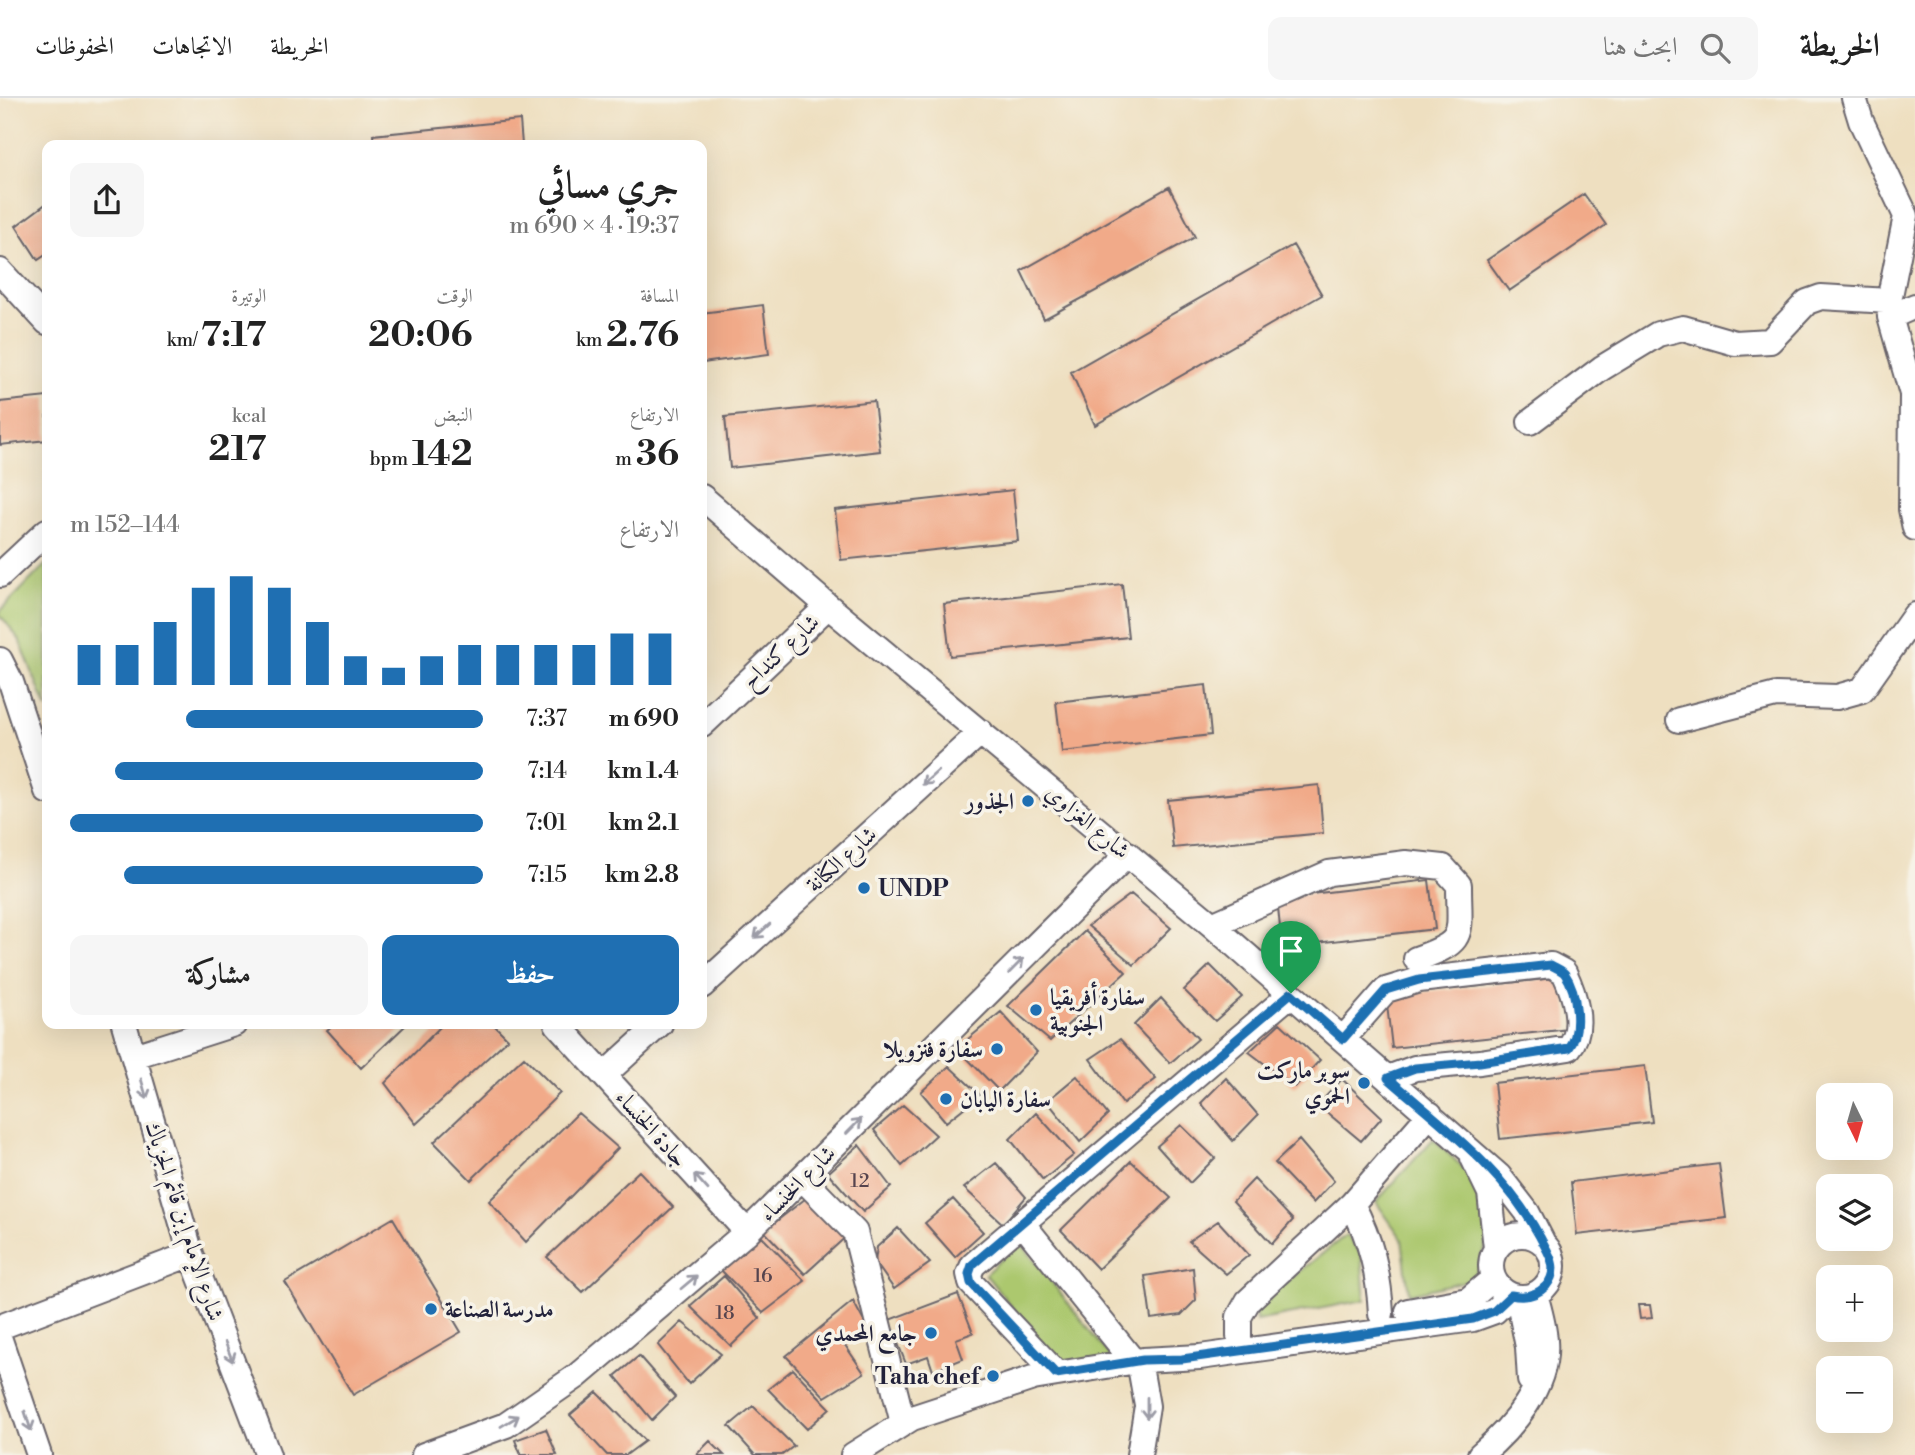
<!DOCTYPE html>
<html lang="ar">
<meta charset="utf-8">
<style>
body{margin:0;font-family:"Libre Bodoni",Amiri,serif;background:#f6f6f6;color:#222;direction:rtl;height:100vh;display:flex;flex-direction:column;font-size:26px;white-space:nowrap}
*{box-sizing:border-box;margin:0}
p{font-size:23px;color:#767676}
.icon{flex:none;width:38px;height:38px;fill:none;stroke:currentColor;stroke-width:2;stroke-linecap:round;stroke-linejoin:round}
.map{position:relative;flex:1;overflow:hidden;direction:ltr}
.side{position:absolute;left:42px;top:42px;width:665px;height:889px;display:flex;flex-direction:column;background:#fff;border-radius:14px;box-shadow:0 7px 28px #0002;direction:rtl}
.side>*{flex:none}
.needle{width:46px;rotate:175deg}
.controls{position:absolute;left:1816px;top:985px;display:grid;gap:14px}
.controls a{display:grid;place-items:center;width:77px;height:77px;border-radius:14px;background:#fff;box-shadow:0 7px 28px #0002;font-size:35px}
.pin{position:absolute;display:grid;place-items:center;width:60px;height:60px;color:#fff;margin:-72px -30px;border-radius:50% 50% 50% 0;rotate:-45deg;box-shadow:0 0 7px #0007}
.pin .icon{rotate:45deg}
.round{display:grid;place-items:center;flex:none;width:74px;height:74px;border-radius:14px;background:#f6f6f6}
.headline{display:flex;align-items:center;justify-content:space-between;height:119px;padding:0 28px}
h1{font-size:38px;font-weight:800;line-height:52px}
.stats{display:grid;grid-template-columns:repeat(3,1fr);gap:10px;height:119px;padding:7px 28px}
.stats div{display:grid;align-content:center}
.stats b{font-size:35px;font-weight:800}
.stats small{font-size:19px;font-weight:400}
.stats p{font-size:19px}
.chart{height:196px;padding:14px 28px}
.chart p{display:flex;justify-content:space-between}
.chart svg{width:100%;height:126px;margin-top:7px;stroke:#1f6fb2;stroke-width:6}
.button{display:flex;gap:14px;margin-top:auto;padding:14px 28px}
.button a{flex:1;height:80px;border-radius:14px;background:#1f6fb2;color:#fff;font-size:28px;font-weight:800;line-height:80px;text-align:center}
.button a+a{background:#f6f6f6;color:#222}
ul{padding:0 28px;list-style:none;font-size:23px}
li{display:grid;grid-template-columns:112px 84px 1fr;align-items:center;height:52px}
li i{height:18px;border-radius:9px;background:#1f6fb2}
header{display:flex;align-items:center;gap:42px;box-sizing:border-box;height:98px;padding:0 35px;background:#fff;border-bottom:2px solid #e0e0e0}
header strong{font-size:33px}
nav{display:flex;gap:38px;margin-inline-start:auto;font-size:24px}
.search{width:490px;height:63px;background:#f6f6f6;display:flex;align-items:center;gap:18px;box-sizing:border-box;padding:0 24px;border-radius:14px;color:#767676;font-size:26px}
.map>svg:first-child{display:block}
.green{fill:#acc86e;stroke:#677554;stroke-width:2}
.building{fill:#f1aa89}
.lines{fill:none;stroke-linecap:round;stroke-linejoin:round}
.minor-casing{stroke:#69646a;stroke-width:28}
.minor{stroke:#fff;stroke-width:24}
.oneway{stroke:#9c9ca7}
.route-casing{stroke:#fff;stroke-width:14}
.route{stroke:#1f6fb2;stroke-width:9}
.poi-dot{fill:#1f6fb2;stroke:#f7f3e8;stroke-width:2.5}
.labels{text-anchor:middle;stroke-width:7;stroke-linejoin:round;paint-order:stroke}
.number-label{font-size:19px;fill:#56444e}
.street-label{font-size:23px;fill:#22223b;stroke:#f7f3e8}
.poi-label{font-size:23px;font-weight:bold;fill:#22223b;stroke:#f7f3e8;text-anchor:end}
</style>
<header>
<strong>الخريطة</strong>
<div class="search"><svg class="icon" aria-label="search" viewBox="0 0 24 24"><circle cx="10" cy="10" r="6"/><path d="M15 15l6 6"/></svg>ابحث هنا</div>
<nav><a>الخريطة</a><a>الاتجاهات</a><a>المحفوظات</a></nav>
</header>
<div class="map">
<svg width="1915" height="1357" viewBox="0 0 1915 1357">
<rect width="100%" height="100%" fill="#f7f3e8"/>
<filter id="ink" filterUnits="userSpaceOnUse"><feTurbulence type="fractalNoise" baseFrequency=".0143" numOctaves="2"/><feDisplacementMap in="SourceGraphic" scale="14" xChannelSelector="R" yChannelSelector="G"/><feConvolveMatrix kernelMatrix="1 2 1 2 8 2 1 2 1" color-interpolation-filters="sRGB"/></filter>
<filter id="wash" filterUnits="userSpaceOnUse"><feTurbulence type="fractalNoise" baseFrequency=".00686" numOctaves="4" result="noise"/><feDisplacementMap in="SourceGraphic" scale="28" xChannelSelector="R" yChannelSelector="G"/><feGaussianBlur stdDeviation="1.57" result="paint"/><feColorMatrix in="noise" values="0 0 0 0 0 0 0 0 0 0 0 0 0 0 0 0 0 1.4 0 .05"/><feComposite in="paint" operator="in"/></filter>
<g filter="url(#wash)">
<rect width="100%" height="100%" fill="#eedfc0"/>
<path class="green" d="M47 465V611L19 541 0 517V513Z
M1433 1041 1474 1080 1490 1136 1474 1181 1409 1196 1402 1141 1376 1104Z
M1346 1137 1361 1156 1365 1202 1256 1223 1255 1209Z
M1020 1144 1113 1262 1060 1268 985 1176Z"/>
<g id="blocks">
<path class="building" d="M520 22 522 47H374L373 37Z
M1169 89 1195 139 1044 221 1021 173Z
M1584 96 1606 127 1509 193 1487 162Z
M47 105V156L38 162 16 128Z
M1293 147 1322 197 1095 327 1071 274Z
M763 207 769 256 702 265V215Z
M47 299V342L0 347V304Z
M874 303 880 353 730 370 725 319Z
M1013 392 1018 443 841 462 835 412Z
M1122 486 1128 539 950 558 944 506Z
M1206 587 1211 637 1062 654 1056 604Z
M1319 687 1323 735 1173 750 1168 702Z
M1429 782 1435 831 1282 849 1277 800Z
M1131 796 1171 830 1134 867 1088 828Z
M1085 833 1126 874 1050 943 1008 908Z
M1210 867 1242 899 1215 923 1184 892Z
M1564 879 1569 931 1392 950 1386 898Z
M1161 900 1198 941 1170 965 1134 927Z
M1001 914 1037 954 999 993 957 950Z
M1280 925 1320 962 1295 989 1249 954Z
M334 926H407L361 970 327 932Z
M443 926H493L508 941 416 1026 385 985Z
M1120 941 1156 981 1123 1006 1090 961Z
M524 959 560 995 471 1082 434 1044Z
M949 968 980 997 946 1024 921 994Z
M1645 968 1652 1024 1500 1041 1494 985Z
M1077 978 1108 1017 1080 1044 1047 1003Z
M1226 980 1258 1017 1233 1043 1201 1005Z
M1342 981 1382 1019 1361 1043 1318 1007Z
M903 1007 936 1037 902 1068 874 1032Z
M578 1015 618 1050 526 1144 489 1103Z
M1036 1015 1074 1057 1043 1082 1010 1041Z
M1181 1027 1215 1060 1190 1085 1157 1048Z
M1299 1042 1334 1083 1313 1105 1275 1065Z
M859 1047 891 1089 863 1114 828 1075Z
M1131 1063 1171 1100 1098 1171 1061 1132Z
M996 1065 1026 1099 1003 1126 964 1090Z
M1719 1066 1726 1120 1577 1137 1571 1084Z
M639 1073 673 1109 583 1194 547 1159Z
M1254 1081 1293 1122 1272 1146 1233 1103Z
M810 1097 850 1135 805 1176 764 1133Z
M953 1101 983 1134 955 1159 925 1125Z
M393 1120 461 1234 353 1297 285 1184Z
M1218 1123 1249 1157 1226 1176 1189 1143Z
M898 1130 930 1165 894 1191 875 1164 877 1149Z
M761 1138 805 1183 763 1215 721 1172Z
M1193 1170 1196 1202 1181 1217 1151 1221 1145 1178Z
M724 1178 760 1220 731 1248 690 1208Z
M958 1196 973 1235 956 1241 963 1261 933 1273 928 1258 906 1266 889 1222Z
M853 1203 869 1233 845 1247 864 1275 825 1299 786 1258Z
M1638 1207H1650L1652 1220 1640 1221Z
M682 1224 721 1256 689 1286 658 1247Z
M639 1258 675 1299 652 1322 615 1278Z
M793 1271 830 1310 807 1331 768 1291Z
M597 1294 645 1343 626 1357H607L570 1317Z
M753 1308 794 1348 782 1357H755L729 1328Z
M546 1331 557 1357H521L515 1342Z
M710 1343 724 1357H696Z"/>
</g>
</g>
<g filter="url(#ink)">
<use href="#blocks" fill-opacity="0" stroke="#69646a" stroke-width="2"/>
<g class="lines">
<defs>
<path id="minor" d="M1854 0 1861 23 1906 118 1889 203 1890 219 1912 296 1911 411 1915 430
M0 173 47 224
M1890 219 1915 208
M1530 324 1602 270 1658 236 1683 230 1735 245 1770 243 1807 204 1821 199 1889 203
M702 399 828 508 1212 827 1499 1078 1527 1114 1542 1143
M0 477 47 433
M0 562 11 584 47 693
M1679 622 1776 597 1837 599 1862 592 1915 517
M702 627 828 508
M1212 827 1329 775 1406 765 1443 769 1459 787C1459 838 1468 843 1416 861
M702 888 981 634
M124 926 191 1156 268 1357
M557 926 747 1134
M1343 941 1386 892 1419 882 1551 867 1564 874C1574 895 1586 930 1569 950L1480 964 1415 970 1388 980
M134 958 234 926
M604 977 660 926
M1473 1060 1490 1095 1496 1150
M802 1080 855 1134 903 1325
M1352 1106C1371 1142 1379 1176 1381 1216
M1023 1126 1134 1264
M1491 1168a31 31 0 1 1 62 0a31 31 0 1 1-62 0Z
M1518 1199 1528 1249 1530 1282
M1408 1213 1468 1202 1493 1181
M0 1229 191 1156
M1239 1238V1219L1248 1203 1352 1106 1430 1016
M0 1242 39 1357
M1057 1276 971 1185 969 1176 973 1167 1291 896
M424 1357 506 1327 577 1278 747 1134 1128 756
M853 1357 912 1320 1033 1280 1143 1262 1200 1259 1473 1221 1495 1213 1511 1197
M1139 1357 1147 1308 1139 1263
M1480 1357C1512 1330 1549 1288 1545 1243 1544 1227 1539 1211 1535 1196"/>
</defs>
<use href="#minor" class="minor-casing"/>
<use href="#minor" class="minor"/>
</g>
<defs><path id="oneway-shaft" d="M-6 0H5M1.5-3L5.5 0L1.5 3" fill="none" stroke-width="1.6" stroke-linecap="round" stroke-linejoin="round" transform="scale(1.75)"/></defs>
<g class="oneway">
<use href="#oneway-shaft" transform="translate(930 680) rotate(138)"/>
<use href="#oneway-shaft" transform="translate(762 833) rotate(138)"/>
<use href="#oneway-shaft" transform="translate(1016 868) rotate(-45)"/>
<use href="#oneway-shaft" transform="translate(144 991) rotate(74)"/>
<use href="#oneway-shaft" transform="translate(854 1028) rotate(-45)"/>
<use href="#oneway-shaft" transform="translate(701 1084) rotate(-132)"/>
<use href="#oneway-shaft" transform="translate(689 1184) rotate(-40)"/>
<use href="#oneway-shaft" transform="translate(229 1254) rotate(69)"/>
<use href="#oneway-shaft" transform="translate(1147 1310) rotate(90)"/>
<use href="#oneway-shaft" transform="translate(28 1323) rotate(72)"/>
<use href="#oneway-shaft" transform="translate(510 1323) rotate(-31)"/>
</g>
</g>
<g class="lines" filter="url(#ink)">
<defs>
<path id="route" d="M1551 867C1556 870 1562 872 1565 876 1577 893 1582 934 1569 950L1480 964 1415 970 1388 980C1444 1029 1505 1073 1540 1139 1548 1155 1561 1170 1546 1188 1536 1198 1524 1200 1511 1197L1494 1213 1473 1221 1182 1261 1143 1262 1056 1276 971 1185 969 1176 972 1167 1291 895 1343 941 1386 892 1419 882Z"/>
</defs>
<use href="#route" class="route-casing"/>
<use href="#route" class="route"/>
</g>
<g class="poi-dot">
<circle cx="1028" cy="703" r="7"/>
<circle cx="864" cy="790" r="7"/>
<circle cx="1036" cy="912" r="7"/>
<circle cx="997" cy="951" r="7"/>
<circle cx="1364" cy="985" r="7"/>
<circle cx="946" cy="1001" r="7"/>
<circle cx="431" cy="1211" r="7"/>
<circle cx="931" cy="1235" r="7"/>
<circle cx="993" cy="1278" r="7"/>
</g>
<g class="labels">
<g class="number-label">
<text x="860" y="1089">12</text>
<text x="763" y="1184">16</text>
<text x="725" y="1221">18</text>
</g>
<g class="street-label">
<text transform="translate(780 553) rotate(-43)" y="8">شارع كنداح</text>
<text transform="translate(1088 723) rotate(40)" y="8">شارع الغزاوي</text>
<text transform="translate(841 761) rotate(-42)" y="8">شارع الكنانة</text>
<text transform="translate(652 1030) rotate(48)" y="8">جادة الخنساء</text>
<text transform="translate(797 1085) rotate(-45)" y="8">شارع الخنساء</text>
<text transform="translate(185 1123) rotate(72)" y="8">شارع الإمام إبن قائم الجزياك</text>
</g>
<g class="poi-label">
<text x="1014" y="711">الجذور</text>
<text x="878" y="798" text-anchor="start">UNDP</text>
<text x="1050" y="907" text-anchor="start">سفارة أفريقيا<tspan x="1050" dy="26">الجنوبية</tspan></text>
<text x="983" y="959">سفارة فنزويلا</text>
<text x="1350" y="980">سوبر ماركت<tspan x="1350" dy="26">الحموي</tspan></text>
<text x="960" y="1009" text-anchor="start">سفارة اليابان</text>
<text x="445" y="1219" text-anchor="start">مدرسة الصناعة</text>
<text x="917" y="1243">جامع المحمدي</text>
<text x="979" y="1286">Taha chef</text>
</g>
</g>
</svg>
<div class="controls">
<a><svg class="needle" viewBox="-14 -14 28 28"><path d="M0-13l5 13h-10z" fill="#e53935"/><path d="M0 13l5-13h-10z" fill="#767676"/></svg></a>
<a><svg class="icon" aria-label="layers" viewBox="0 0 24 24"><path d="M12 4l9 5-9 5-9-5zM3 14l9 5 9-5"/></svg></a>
<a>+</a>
<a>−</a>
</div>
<div class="pin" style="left:1291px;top:895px;background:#1e9e55"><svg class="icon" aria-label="arrive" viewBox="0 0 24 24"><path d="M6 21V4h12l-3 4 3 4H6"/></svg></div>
<section class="side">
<div class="headline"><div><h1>جري مسائي</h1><p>19:37 · 4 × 690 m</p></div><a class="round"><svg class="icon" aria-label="share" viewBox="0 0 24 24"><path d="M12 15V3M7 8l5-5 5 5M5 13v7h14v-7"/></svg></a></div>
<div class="stats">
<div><p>المسافة</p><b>2.76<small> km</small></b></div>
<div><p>الوقت</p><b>20:06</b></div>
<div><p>الوتيرة</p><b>7:17<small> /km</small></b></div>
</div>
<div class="stats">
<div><p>الارتفاع</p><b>36<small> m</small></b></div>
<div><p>النبض</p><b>142<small> bpm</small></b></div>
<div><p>kcal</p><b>217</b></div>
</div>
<div class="chart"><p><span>الارتفاع</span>144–152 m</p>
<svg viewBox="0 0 160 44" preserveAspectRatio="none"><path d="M5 44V30M15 44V30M25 44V22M35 44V10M45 44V6M55 44V10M65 44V22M75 44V34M85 44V38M95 44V34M105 44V30M115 44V30M125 44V30M135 44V30M145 44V26M155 44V26"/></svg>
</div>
<ul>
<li><b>690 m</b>7:37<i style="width:72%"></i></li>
<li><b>1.4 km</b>7:14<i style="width:89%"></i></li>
<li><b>2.1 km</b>7:01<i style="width:100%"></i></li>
<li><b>2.8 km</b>7:15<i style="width:87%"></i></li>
</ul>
<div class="button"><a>حفظ</a><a>مشاركة</a></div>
</section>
</div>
